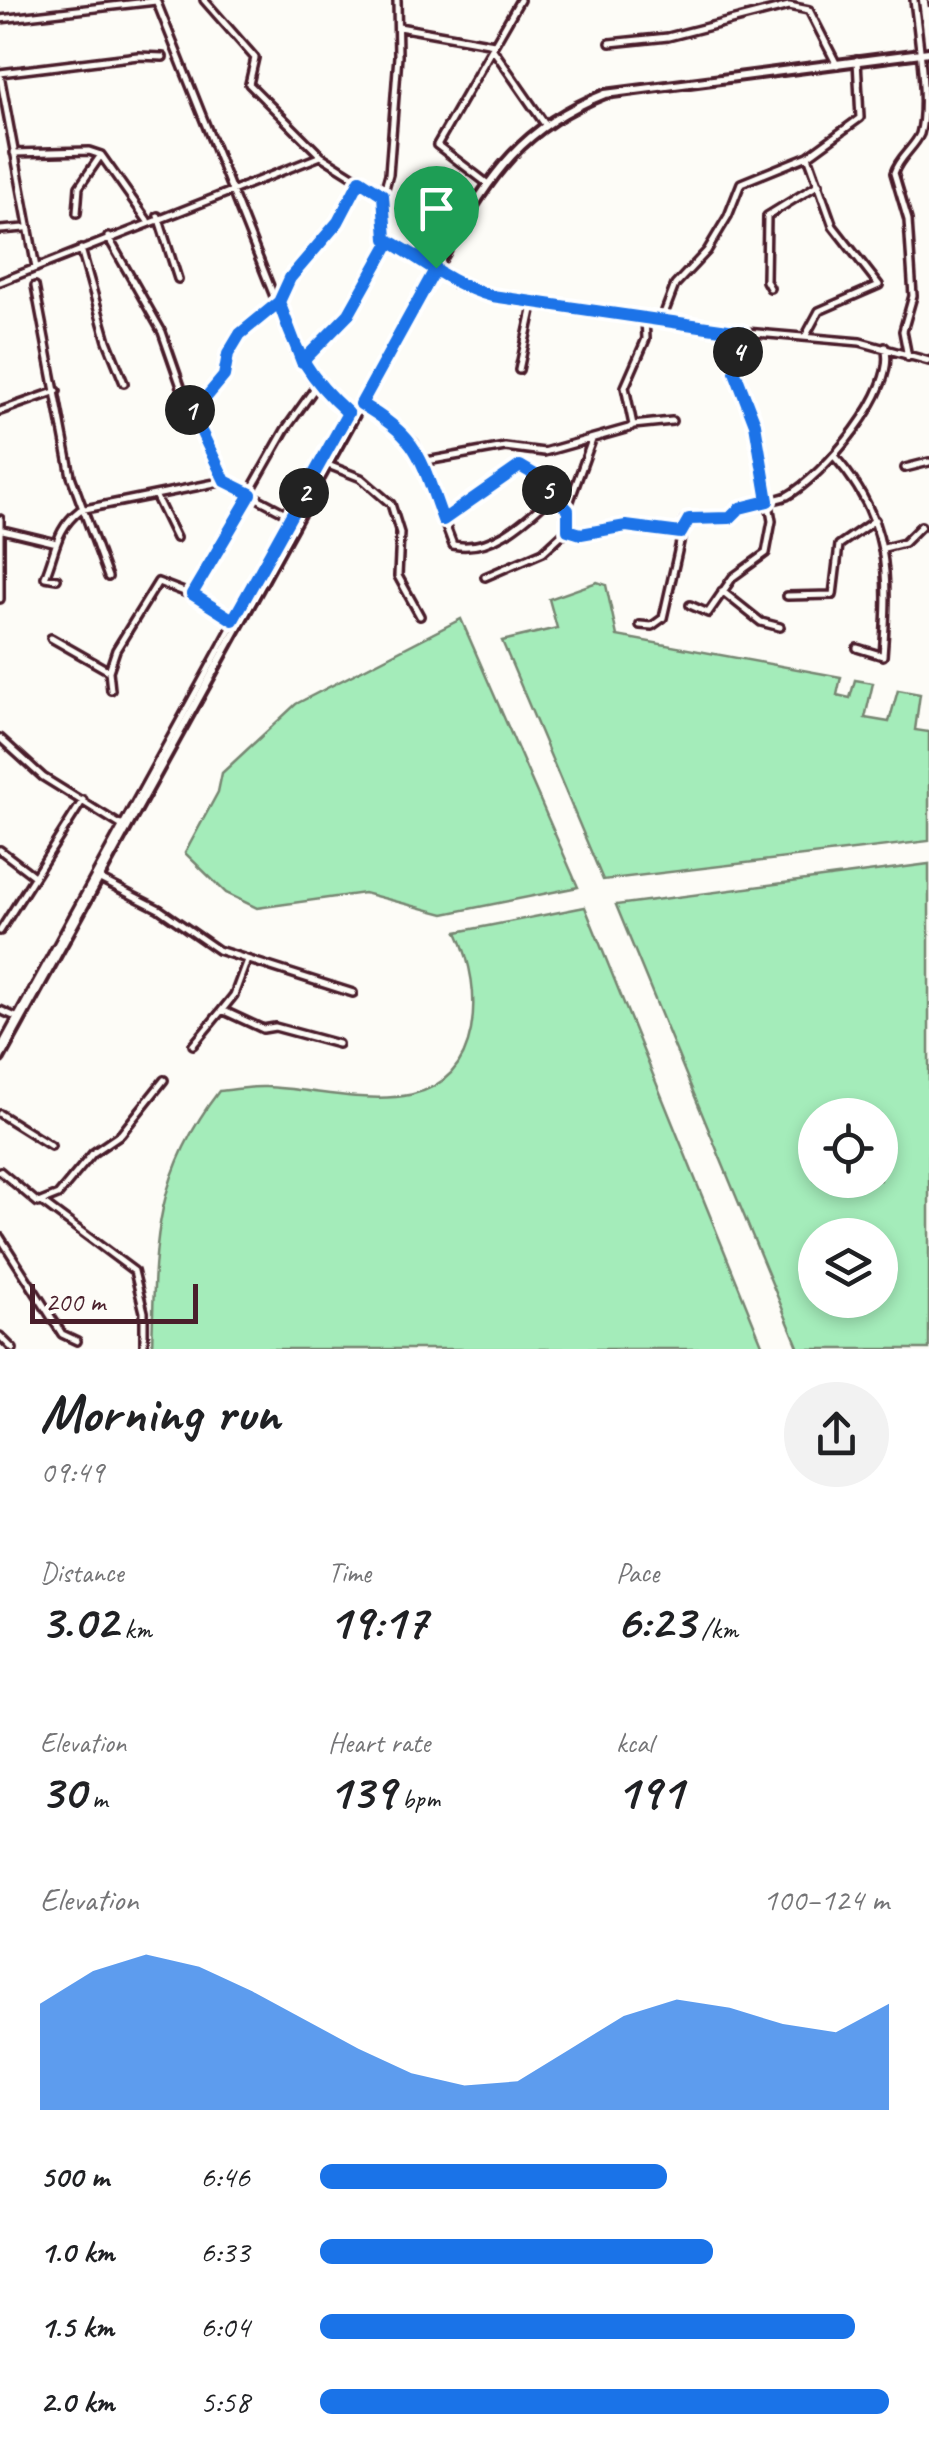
<!DOCTYPE html>
<meta charset="utf-8">
<style>
body{margin:0;font-family:Caveat,sans-serif;background:#f2f2f2;color:#202124;height:100vh;display:flex;flex-direction:column;font-size:38px;white-space:nowrap}
*{box-sizing:border-box;margin:0}
p{font-size:32px;color:#757577}
.icon{flex:none;width:55px;height:55px;fill:none;stroke:currentColor;stroke-width:2;stroke-linecap:round;stroke-linejoin:round}
.map{position:relative;height:1349px;overflow:hidden}
.sheet{display:flex;flex-direction:column;background:#fff;flex:1}
.sheet>*{flex:none}
.tools{position:absolute;left:798px;top:1098px;display:grid;gap:20px}
.tools a{display:grid;place-items:center;width:100px;height:100px;border-radius:50%;background:#fff;box-shadow:0 5px 15px #0003;font-size:50px}
.scale{position:absolute;left:30px;bottom:25px;width:168px;box-sizing:border-box;padding-left:10px;border:5px solid #4a1f2b;border-top:0;font-size:28px;line-height:35px;white-space:nowrap;color:#4a1f2b;-webkit-text-stroke:8px #fdfcf7;paint-order:stroke}
.pin{position:absolute;display:grid;place-items:center;width:85px;height:85px;color:#fff;margin:-102px -42px;border-radius:50% 50% 50% 0;rotate:-45deg;box-shadow:0 0 10px #0007}
.pin .icon{rotate:45deg}
.km{position:absolute;width:50px;height:50px;margin:-25px;border-radius:50%;background:#222;color:#fff;font-size:28px;line-height:50px;text-align:center}
.round{display:grid;place-items:center;flex:none;width:105px;height:105px;border-radius:52px;background:#f2f2f2}
.summary{display:flex;align-items:center;justify-content:space-between;height:170px;padding:0 40px}
h1{font-size:55px;font-weight:700;line-height:75px}
.metrics{display:grid;grid-template-columns:repeat(3,1fr);gap:15px;height:170px;padding:10px 40px}
.metrics div{display:grid;align-content:center}
.metrics b{font-size:50px;font-weight:700}
.metrics small{font-size:28px;font-weight:400}
.metrics p{font-size:28px}
.chart{height:280px;padding:20px 40px}
.chart p{display:flex;justify-content:space-between}
.chart svg{width:100%;height:180px;margin-top:10px;fill:#1a73e8;opacity:.7}
ul{padding:0 40px;list-style:none;font-size:32px}
li{display:grid;grid-template-columns:160px 120px 1fr;align-items:center;height:75px}
li i{height:25px;border-radius:12px;background:#1a73e8}
.map>svg:first-child{display:block}
.green{fill:#a4ecba;stroke:#778672;stroke-width:2.5;fill-rule:evenodd}
.lines{fill:none;stroke-linecap:round;stroke-linejoin:round}
.minor-casing{stroke:#4a1f2b;stroke-width:12}
.secondary-casing{stroke:#4a1f2b;stroke-width:14}
.minor{stroke:#fdfcf7;stroke-width:5}
.secondary{stroke:#fdfcf7;stroke-width:6}
.rail{stroke:#4a1f2b;stroke-width:2.5;stroke-dasharray:15 8;stroke-linecap:butt}
.route-casing{stroke:#fff;stroke-width:20}
.route{stroke:#1a73e8;stroke-width:12}
</style>
<div class="map">
<svg width="929" height="1349" viewBox="0 0 929 1349">
<rect width="100%" height="100%" fill="#fdfcf7"/>
<filter id="ink" filterUnits="userSpaceOnUse"><feTurbulence type="fractalNoise" baseFrequency=".01" numOctaves="2"/><feDisplacementMap in="SourceGraphic" scale="20" xChannelSelector="R" yChannelSelector="G"/><feConvolveMatrix kernelMatrix="1 2 1 2 8 2 1 2 1" color-interpolation-filters="sRGB"/></filter>
<g filter="url(#ink)">
<path class="green" d="M597 582 606 585 617 636 841 677 837 695 850 698 855 680 873 683 865 718 889 722 898 690 920 694 915 730 929 732V841L603 880 502 641 557 628 549 599Z
M461 619 578 887 444 914 364 893 257 908 226 893 185 853 218 792 222 773 296 704Z
M929 864V1349H799L616 905ZM880 1115V1180H815V1115ZM880 1235V1300H815V1235Z
M585 907 764 1349H152C155 1245 153 1177 219 1091 234 1090 251 1086 266 1087 335 1089 452 1132 471 1030 477 997 471 962 457 932Z"/>
<g class="lines">
<defs>
<path id="minor" d="M204 0 255 58 249 84 321 156
M0 19 156 1
M399 27 494 44
M610 43 668 37 789 6 809 10 837 65
M492 48 544 123
M0 73 138 56 163 57
M0 75 36 268
M14 153 89 151 101 155 147 220
M488 184 437 145 520 0
M383 195 389 174 398 56 397 0
M77 213 79 187 101 155
M158 216 178 279
M0 230 25 228
M108 237 162 332 192 418 225 481 291 516
M81 249 107 341 124 383
M0 282 321 156 383 195 386 239 457 285 492 296 710 329 860 342 929 361
M35 286 71 476 108 577
M770 288 766 281 767 216 819 184
M662 319 675 285 707 251 728 216 741 183 808 156 860 118 857 60
M805 337 819 311 879 285 833 226 808 156
M908 357 903 331 913 296 908 220 894 173C899 157 914 148 920 134 929 104 918 34 914 0
M302 362 349 314 390 241
M519 370 534 301
M361 404 393 423 414 443 453 545C492 553 526 520 552 496
M189 406 197 407 224 376 228 354 240 334 279 302 290 278 339 222 360 180
M0 411 57 391
M633 425 672 421
M834 456C891 520 889 576 883 656L857 648
M421 462 505 447 544 452 629 428 633 425 625 387 646 339 645 316
M328 465 361 478 391 504 400 533 398 576 420 616
M905 468 929 462
M155 495 176 538
M0 519V599
M443 520 520 466 537 476 567 509
M568 529 581 534 626 526 681 533
M3 530 53 542
M884 548 904 543 921 526
M485 577 543 552 568 529 567 509 592 440
M57 579 45 577C57 549 55 530 80 510L225 481
M722 591 761 622 780 627
M192 594 285 430 317 385
M787 596 833 595 839 545 875 520
M690 605 708 613 733 577 766 553 772 521 755 424 735 372 742 332
M640 625 652 626 663 618 685 520C699 517 718 523 731 517 738 514 740 507 749 504 761 501 775 501 787 496 822 477 899 389 885 347
M51 638 109 671 111 690
M109 671 116 650 158 582 205 600 233 620
M0 738 43 777 122 826
M0 850 34 876
M100 879 159 909 218 950 353 993
M0 931 83 800
M0 1010 18 1018
M222 1010 234 995 247 960
M193 1045 222 1010 263 1029 275 1027 338 1044
M0 1049 349 413 317 385 297 354 156 0
M0 1114 51 1146
M0 1171 38 1203 58 1195 93 1153 121 1134 164 1080
M43 1203 134 1271 144 1312V1349
M0 1237 62 1334 77 1341
M0 1336 13 1349"/>
<path id="secondary" d="M0 1058 436 268C486 186 511 131 605 94L929 52"/>
</defs>
<use href="#minor" class="minor-casing"/>
<use href="#secondary" class="secondary-casing"/>
<use href="#minor" class="minor"/>
<use href="#secondary" class="secondary"/>
<path class="rail" d="M928 0 929 7"/>
</g>
</g>
<g class="lines" filter="url(#ink)">
<defs>
<path id="route" d="M436 268 390 241 349 314 302 362 279 302 240 334 228 354 224 376 198 407 189 406 225 481 251 494 192 594 233 620 348 413C308 377 296 353 279 302L290 278 338 222 360 180 383 195 386 239C422 260 452 285 492 296L742 332 735 372 755 424 768 501 740 508 730 518 689 519 681 533 626 526 581 534 568 530V510L537 476 520 466 443 520C420 458 421 439 361 404L436 268"/>
</defs>
<use href="#route" class="route-casing"/>
<use href="#route" class="route"/>
</g>
</svg>
<div class="tools">
<a><svg class="icon" aria-label="locate" viewBox="0 0 24 24"><circle cx="12" cy="12" r="6"/><path d="M12 2v4M12 18v4M2 12h4M18 12h4"/></svg></a>
<a><svg class="icon" aria-label="layers" viewBox="0 0 24 24"><path d="M12 4l9 5-9 5-9-5zM3 14l9 5 9-5"/></svg></a>
</div>
<div class="scale">200 m</div>
<div class="pin" style="left:436px;top:268px;background:#1e9e55"><svg class="icon" aria-label="arrive" viewBox="0 0 24 24"><path d="M6 21V4h12l-3 4 3 4H6"/></svg></div>
<b class="km" style="left:190px;top:410px">1</b>
<b class="km" style="left:304px;top:493px">2</b>
<b class="km" style="left:738px;top:352px">4</b>
<b class="km" style="left:547px;top:490px">5</b>
</div>
<section class="sheet">
<div class="summary"><div><h1>Morning run</h1><p>09:49</p></div><a class="round"><svg class="icon" aria-label="share" viewBox="0 0 24 24"><path d="M12 15V3M7 8l5-5 5 5M5 13v7h14v-7"/></svg></a></div>
<div class="metrics">
<div><p>Distance</p><b>3.02<small> km</small></b></div>
<div><p>Time</p><b>19:17</b></div>
<div><p>Pace</p><b>6:23<small> /km</small></b></div>
</div>
<div class="metrics">
<div><p>Elevation</p><b>30<small> m</small></b></div>
<div><p>Heart rate</p><b>139<small> bpm</small></b></div>
<div><p>kcal</p><b>191</b></div>
</div>
<div class="chart"><p><span>Elevation</span>100–124 m</p>
<svg viewBox="0 0 160 44" preserveAspectRatio="none"><path d="M0 44V18L10 10L20 6L30 9L40 15L50 22L60 29L70 35L80 38L90 37L100 29L110 21L120 17L130 19L140 23L150 25L160 18V44z"/></svg>
</div>
<ul>
<li><b>500 m</b>6:46<i style="width:61%"></i></li>
<li><b>1.0 km</b>6:33<i style="width:69%"></i></li>
<li><b>1.5 km</b>6:04<i style="width:94%"></i></li>
<li><b>2.0 km</b>5:58<i style="width:100%"></i></li>
</ul>
</section>
